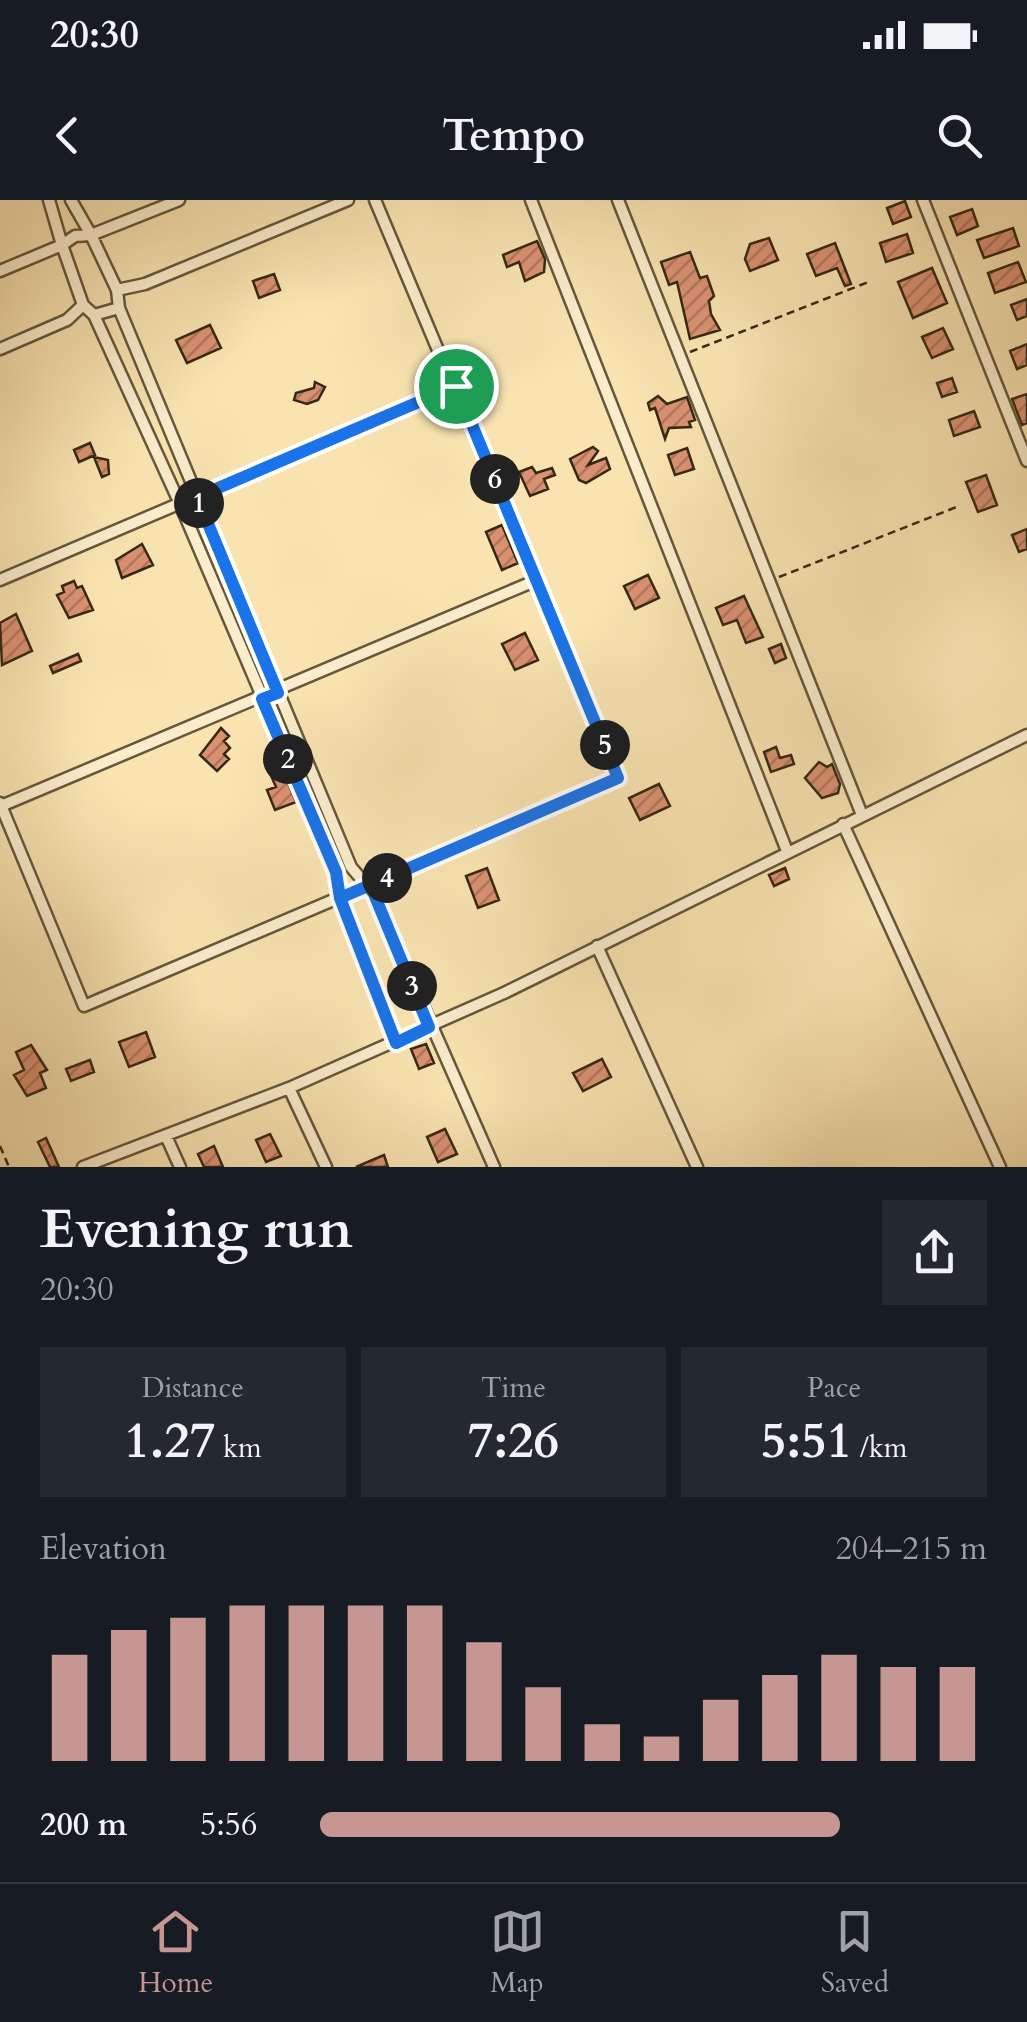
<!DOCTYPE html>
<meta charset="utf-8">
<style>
body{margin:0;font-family:Cardo,serif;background:#242831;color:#f1f3f6;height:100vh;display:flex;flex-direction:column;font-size:38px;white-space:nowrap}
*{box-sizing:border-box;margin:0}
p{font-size:32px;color:#9ea1a6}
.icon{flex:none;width:55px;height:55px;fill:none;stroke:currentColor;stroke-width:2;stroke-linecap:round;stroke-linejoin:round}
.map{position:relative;height:967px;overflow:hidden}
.sheet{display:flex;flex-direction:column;background:#171b24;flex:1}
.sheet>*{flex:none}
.pin{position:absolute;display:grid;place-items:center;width:85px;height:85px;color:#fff;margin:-42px;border:5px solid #fff;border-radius:50%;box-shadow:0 2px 10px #0007}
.km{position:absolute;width:50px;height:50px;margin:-25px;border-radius:50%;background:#222;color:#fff;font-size:28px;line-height:50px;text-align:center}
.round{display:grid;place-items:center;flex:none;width:105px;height:105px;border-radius:0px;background:#242831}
.summary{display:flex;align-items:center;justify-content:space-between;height:170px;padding:0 40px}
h1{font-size:55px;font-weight:600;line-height:75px}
.metrics{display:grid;grid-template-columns:repeat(3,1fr);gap:15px;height:170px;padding:10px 40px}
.metrics div{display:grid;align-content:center;border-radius:0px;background:#242831;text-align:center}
.metrics b{font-size:50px;font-weight:600}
.metrics small{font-size:28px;font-weight:400}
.metrics p{font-size:28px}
.chart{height:280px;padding:20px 40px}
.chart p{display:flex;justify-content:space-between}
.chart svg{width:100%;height:180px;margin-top:10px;stroke:#c59692;stroke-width:6}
ul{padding:0 40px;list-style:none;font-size:32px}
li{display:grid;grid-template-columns:160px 120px 1fr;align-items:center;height:75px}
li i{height:25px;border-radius:12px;background:#c59692}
.status{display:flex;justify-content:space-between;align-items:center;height:70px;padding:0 50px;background:#171b24;direction:ltr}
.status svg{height:28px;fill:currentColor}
header{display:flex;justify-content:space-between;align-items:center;height:130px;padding:0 40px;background:#171b24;font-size:45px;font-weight:600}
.tabs{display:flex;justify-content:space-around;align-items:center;height:140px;border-top:2px solid #363941;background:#171b24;font-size:28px;color:#9ea1a6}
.tabs a{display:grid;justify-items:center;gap:5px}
.tabs .on{color:#c59692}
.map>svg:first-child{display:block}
.building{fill:url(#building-hatch);stroke:#362712;stroke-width:2.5}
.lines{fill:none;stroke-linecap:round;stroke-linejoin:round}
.minor-casing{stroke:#66563a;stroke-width:15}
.path{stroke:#362712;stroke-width:2.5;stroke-dasharray:8 5;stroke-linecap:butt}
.minor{stroke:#faedcc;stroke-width:10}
.route-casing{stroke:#fff;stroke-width:20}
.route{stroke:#1a73e8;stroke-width:12}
</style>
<div class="status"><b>20:30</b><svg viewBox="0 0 49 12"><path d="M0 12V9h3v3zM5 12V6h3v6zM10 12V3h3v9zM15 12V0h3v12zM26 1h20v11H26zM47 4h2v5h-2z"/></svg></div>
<header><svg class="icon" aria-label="back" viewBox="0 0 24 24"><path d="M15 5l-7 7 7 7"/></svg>Tempo<svg class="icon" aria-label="search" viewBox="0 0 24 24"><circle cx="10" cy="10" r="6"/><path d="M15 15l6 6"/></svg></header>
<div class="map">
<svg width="1027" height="967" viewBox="0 0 1027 967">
<defs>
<pattern id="building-hatch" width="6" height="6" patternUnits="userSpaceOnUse" patternTransform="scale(2.5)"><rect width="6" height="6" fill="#da9172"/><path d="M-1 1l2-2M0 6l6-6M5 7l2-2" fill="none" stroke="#b2765c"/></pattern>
</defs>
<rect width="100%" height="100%" fill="#f8e3b1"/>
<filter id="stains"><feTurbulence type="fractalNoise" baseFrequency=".002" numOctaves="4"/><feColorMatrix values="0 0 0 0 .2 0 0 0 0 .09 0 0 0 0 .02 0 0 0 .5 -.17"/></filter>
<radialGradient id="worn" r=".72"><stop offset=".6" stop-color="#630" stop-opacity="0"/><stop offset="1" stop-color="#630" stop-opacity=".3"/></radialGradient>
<path class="building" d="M905 1 911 17 893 24 887 8Z
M972 9 978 26 957 35 950 17Z
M1013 28 1019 46 984 58 977 40Z
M907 34 913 53 886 62 880 43Z
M769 38 778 60 750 71 745 59 750 44Z
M537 41 545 59 544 72 525 81 519 62 507 67 503 55Z
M835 43 851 84 845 86 837 68 816 76 807 54Z
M690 52 700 78 707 76 714 96 709 101 711 114 720 130 690 139 677 82 669 85 661 62Z
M1018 62 1026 82 995 93 988 73Z
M932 68 947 103 913 118 898 82Z
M274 74 280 90 259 98 253 81Z
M1027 99V116L1017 120 1011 105Z
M210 125 221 148 187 163 176 140Z
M943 128 953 149 932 158 922 137Z
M1027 144V165L1017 169 1010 151Z
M952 178 957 192 942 197 937 183Z
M315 182 325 187 318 200 307 204 294 200 296 193 314 188Z
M1027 194V223L1022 225 1012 199Z
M658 196 667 204 687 197 695 220 689 222 691 227 669 228 665 239 655 208 650 210 648 203Z
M974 211 980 227 954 236 949 220Z
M90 243 95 255 79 262 74 250Z
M593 247 598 251 588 265 606 258 610 269 586 283 579 280 570 259Z
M687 248 694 269 675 275 668 255Z
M94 257 108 260 109 274 102 277Z
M532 267 536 273 552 268 555 275 544 279 548 289 530 296 519 272Z
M986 275 997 305 978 312 966 282Z
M502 325 518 363 502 370 486 332Z
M1027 329V349L1019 352 1012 335Z
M142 344 153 365 122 378 116 360Z
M648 375 659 398 635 409 624 386Z
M74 381 77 388 82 386 93 410 69 418 57 395 64 392 62 386Z
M744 396 763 437 746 443 737 420 723 425 716 408Z
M16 414 32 451 2 465 0 423Z
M525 433 538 460 515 470 502 444Z
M781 444 786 458 775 463 769 449Z
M78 454 81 461 53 473 50 466Z
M221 528 229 536 224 541 230 548 224 554 229 559 217 571 200 555Z
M776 547 780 558 791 555 794 564 771 572 764 552Z
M277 557 296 602 275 610 267 590 276 587 265 562Z
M819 562 827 567 832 564 840 584 838 593 822 598 805 578Z
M659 584 670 606 640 620 629 598Z
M487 668 499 700 478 708 466 676Z
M785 668 789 679 774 686 769 675Z
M146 832 155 857 129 867 119 842Z
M426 844 434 863 419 869 411 849Z
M31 845 47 870 40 873 46 888 27 896 14 875 24 870 16 852Z
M602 859 611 877 583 891 573 873Z
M90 860 94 872 71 881 66 869Z
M445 929 457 954 438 962 427 937Z
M270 934 281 956 266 962 256 940Z
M46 938 51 949 59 967H50L38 942Z
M214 946 223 967H204L198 954Z
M384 955 388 967H356Z"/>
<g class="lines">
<defs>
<path id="minor" d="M71 0 91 35 179 0
M531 0 787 651
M618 0 862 615
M923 0 1027 261
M0 71 62 45 49 0
M117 90 145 84 348 0
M119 108 94 115 83 105 62 45 75 36 91 35 117 90 119 108 351 667 374 694 494 967
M94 115 180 304 337 672 342 706 396 843
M0 149 67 120 83 105
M0 380 455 186
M0 603 84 806 618 579 375 0
M1 606 537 380
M843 624 1000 967
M597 746 697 967
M289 888 326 967
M166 936 180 967
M83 967 289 888 504 793 1027 535"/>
</defs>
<use href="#minor" class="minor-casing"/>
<path class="path" d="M690 152 871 81
M779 377 959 306
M0 946 9 967"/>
<use href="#minor" class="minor"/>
</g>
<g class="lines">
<defs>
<path id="route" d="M456 186 197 297 278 493 262 499 336 672 340 698 368 686 374 694 429 827 396 843 340 698 618 578 456 186"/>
</defs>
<use href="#route" class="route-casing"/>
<use href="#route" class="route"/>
</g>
<rect width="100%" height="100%" filter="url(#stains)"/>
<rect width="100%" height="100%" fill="url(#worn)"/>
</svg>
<div class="pin" style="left:456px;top:186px;background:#1e9e55"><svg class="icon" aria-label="arrive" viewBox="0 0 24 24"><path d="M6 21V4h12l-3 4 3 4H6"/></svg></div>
<b class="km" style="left:199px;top:303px">1</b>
<b class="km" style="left:288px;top:559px">2</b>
<b class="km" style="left:412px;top:786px">3</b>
<b class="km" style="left:387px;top:678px">4</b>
<b class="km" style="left:605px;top:545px">5</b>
<b class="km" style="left:495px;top:279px">6</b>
</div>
<section class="sheet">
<div class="summary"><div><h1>Evening run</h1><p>20:30</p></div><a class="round"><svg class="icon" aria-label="share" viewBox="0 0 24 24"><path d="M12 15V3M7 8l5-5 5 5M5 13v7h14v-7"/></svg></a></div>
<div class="metrics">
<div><p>Distance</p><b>1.27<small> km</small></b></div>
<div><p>Time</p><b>7:26</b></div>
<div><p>Pace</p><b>5:51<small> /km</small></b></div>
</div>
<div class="chart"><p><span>Elevation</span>204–215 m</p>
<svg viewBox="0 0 160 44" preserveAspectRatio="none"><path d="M5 44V18M15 44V12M25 44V9M35 44V6M45 44V6M55 44V6M65 44V6M75 44V15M85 44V26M95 44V35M105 44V38M115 44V29M125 44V23M135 44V18M145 44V21M155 44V21"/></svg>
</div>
<ul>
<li><b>200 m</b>5:56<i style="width:78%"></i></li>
</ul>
</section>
<nav class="tabs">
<a class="on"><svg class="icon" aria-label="home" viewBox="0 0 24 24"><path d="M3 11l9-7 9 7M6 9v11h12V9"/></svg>Home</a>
<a><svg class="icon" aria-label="map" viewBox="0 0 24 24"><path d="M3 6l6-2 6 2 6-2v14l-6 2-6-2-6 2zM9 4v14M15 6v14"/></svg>Map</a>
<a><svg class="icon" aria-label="saved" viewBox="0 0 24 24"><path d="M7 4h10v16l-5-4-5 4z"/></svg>Saved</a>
</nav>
